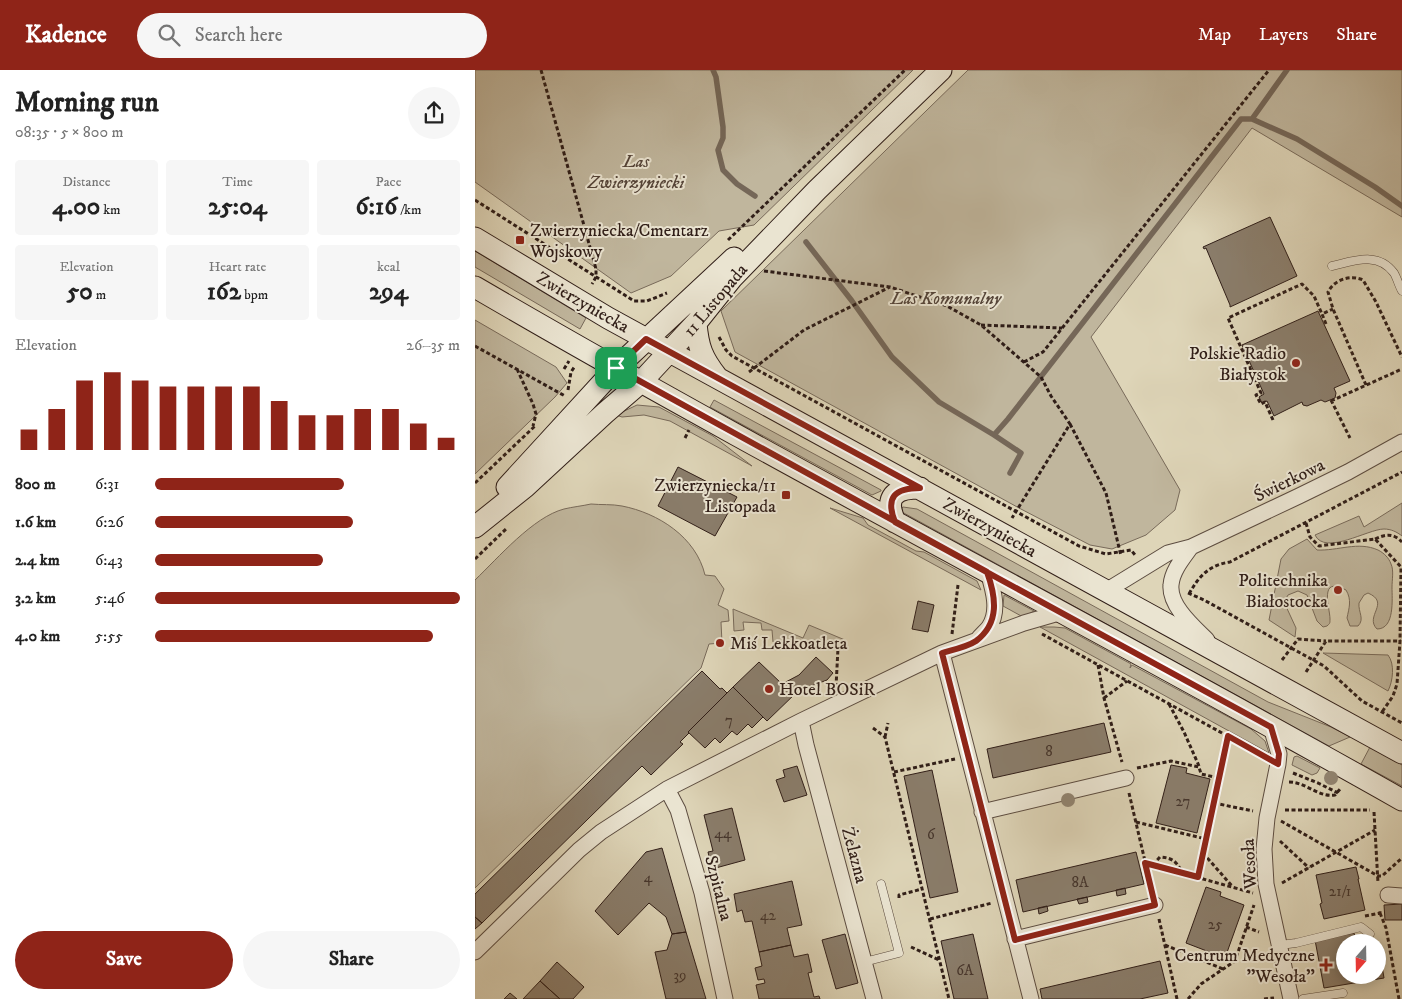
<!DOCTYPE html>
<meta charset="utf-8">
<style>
body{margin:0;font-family:"IM FELL DW Pica",serif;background:#f6f6f6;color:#222;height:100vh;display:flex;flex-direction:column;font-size:19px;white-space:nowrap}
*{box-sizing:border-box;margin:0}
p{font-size:16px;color:#767676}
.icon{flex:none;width:28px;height:28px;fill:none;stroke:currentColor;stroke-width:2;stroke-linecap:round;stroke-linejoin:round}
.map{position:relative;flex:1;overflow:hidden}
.side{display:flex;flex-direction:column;background:#fff;width:475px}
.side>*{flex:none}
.needle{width:32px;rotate:200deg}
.controls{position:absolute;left:861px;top:864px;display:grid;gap:10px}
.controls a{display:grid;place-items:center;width:50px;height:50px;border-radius:50%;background:#fff;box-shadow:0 2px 12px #0003;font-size:25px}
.pin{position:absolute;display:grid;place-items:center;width:42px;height:42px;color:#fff;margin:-21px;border-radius:10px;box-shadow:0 2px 8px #0006}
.round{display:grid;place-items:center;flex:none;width:52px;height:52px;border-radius:26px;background:#f6f6f6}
.headline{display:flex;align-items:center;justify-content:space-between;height:85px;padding:0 15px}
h1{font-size:28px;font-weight:800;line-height:38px}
.stats{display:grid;grid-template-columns:repeat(3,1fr);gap:8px;height:85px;padding:5px 15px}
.stats div{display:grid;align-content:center;border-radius:5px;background:#f6f6f6;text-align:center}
.stats b{font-size:25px;font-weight:800}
.stats small{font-size:14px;font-weight:400}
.stats p{font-size:14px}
.chart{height:140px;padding:10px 15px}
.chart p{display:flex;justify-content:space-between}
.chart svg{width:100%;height:90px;margin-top:5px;stroke:#8f2418;stroke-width:6}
.button{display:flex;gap:10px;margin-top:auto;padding:10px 15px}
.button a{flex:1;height:58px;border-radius:30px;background:#8f2418;color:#fff;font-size:20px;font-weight:800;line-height:58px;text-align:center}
.button a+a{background:#f6f6f6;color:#222}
ul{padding:0 15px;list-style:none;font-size:16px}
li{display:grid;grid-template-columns:80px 60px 1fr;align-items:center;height:38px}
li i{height:12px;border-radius:6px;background:#8f2418}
header{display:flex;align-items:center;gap:30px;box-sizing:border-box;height:70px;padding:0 25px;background:#8f2418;color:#fff}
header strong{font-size:24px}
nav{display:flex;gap:28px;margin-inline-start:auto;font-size:18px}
.search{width:350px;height:45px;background:#f6f6f6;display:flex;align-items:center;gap:12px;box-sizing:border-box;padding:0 18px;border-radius:28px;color:#767676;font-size:19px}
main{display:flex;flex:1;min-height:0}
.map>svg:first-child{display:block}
.green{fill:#c0b69d;stroke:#786a5a}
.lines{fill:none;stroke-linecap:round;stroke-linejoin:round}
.stream{stroke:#756758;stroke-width:5.5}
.building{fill:#8a7d6b;stroke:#301e18}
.lane-casing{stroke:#5c4c40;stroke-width:9}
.street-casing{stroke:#5c4c40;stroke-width:17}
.secondary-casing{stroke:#301e18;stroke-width:23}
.path{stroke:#301e18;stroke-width:3;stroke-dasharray:4 2.5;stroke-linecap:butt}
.lane{stroke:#eae4d1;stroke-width:8}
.street{stroke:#eae4d1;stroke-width:15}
.secondary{stroke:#eae4d1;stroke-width:21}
.tree{fill:#928572}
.route-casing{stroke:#fff;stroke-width:10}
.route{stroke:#8f2418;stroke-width:6}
.poi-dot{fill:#8f2418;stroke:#eae4d1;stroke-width:2}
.labels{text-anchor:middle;stroke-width:4;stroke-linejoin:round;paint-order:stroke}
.number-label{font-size:15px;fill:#46362d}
.park-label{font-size:18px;font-style:italic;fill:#544439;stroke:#eae4d1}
.poi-label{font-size:18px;fill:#301e18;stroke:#eae4d1;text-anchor:end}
.street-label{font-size:18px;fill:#301e18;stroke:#eae4d1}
</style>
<header>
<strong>Kadence</strong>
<div class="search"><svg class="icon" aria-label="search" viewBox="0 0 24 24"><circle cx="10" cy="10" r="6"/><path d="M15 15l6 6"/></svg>Search here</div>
<nav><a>Map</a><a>Layers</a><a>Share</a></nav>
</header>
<main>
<section class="side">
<div class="headline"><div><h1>Morning run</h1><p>08:35 · 5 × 800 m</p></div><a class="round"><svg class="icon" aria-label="share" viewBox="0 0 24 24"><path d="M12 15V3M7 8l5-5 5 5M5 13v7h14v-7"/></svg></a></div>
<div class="stats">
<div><p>Distance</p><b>4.00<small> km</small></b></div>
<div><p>Time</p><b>25:04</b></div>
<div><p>Pace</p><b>6:16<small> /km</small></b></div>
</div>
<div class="stats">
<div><p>Elevation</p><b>50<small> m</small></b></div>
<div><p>Heart rate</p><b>162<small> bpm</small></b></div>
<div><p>kcal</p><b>294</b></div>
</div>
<div class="chart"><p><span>Elevation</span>26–35 m</p>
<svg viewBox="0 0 160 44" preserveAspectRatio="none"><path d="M5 44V34M15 44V24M25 44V10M35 44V6M45 44V10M55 44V13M65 44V13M75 44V13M85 44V13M95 44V20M105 44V27M115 44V27M125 44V24M135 44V24M145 44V31M155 44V38"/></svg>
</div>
<ul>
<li><b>800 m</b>6:31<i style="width:62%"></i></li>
<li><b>1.6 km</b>6:26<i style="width:65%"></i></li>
<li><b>2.4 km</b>6:43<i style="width:55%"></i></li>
<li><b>3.2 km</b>5:46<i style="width:100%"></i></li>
<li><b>4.0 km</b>5:55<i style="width:91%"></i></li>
</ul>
<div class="button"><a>Save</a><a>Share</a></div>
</section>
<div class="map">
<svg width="927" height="929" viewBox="0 0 927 929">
<rect width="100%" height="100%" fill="#ded5b8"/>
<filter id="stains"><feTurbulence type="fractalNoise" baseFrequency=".004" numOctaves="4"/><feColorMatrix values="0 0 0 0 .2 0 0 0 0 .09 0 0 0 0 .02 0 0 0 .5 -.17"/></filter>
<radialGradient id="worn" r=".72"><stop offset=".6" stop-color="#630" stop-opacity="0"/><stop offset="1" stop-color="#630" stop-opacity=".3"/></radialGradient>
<path class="green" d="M0 0H438L279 155 244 161 196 206 156 223 0 112Z
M493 0H927V147L777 58 616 267 705 420 700 440 671 465 637 479 615 475 544 438 260 282 246 241Z
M0 181 111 248 105 259 0 197Z
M0 250 81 297 92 313 80 327 0 404Z
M239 330 406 420V421L397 425 235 337Z
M162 335 184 337 238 366 277 396 195 351 169 345 147 347 141 345Z
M927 433V466C922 462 916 459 909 459 893 459 850 486 840 465L884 446 889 457Z
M116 434C126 435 137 434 147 436 183 443 221 467 230 505L240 506 249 519 243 535 253 540 254 551 246 552 247 573 234 574 226 598 0 818V510C23 488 58 447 89 439 97 437 107 436 116 434Z
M428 437 442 439 793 632 856 657 875 667 854 676 427 442V438Z
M355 438 388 448 393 455 441 481 449 482 502 511 506 520Z
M832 469 842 480C863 481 883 471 903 480 909 483 914 488 916 494 919 500 917 510 917 517 917 529 920 559 902 559 889 546 916 533 893 523L889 525 884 533C883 542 890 549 883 556H875L872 548C874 538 877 530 871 520 843 505 855 538 855 549 855 554 855 553 852 556L848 557 842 551 832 525 823 521 813 525 809 532 821 558 820 567 794 550 806 489 814 479Z
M529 525 559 541 548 547 528 536Z
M258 539 328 568 334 555 370 570 368 573 345 570 298 572 297 560H287L286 553 268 552 269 560 259 561Z
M565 557H579L590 558 656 594 655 598 657 595 776 659 790 671 794 683Z
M848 583 913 585C920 594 918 611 913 621Z
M895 677 927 695V716L886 694Z
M822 686 845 698 842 703 837 705 817 695 819 687Z"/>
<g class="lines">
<path class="stream" d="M238 0 241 7 248 57V68L243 80 248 100 262 114 280 126
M777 49 822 69 900 117 927 136
M331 172 377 231 417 287 464 332 519 365 533 349 766 49H777L812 0
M519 365 546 383 535 403"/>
</g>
<path class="building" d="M795 147 822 206 755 237V235L731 178 729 179 728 177Z
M843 241 875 311 859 318 861 323 860 328 850 332 846 330 832 336 828 335 827 332 799 346 792 331 787 333 784 327 789 324 767 275Z
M203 397 262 427 240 466 183 436Z
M443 531 459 535 453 562 437 559Z
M341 587 358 603 352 610 323 621 292 651 258 617 284 592 307 614 324 605Z
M227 601 245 619 247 618 252 623 213 662 214 663 205 672 208 674 176 705 167 696 7 853 0 847V824Z
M258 617 288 647 277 658 273 654 262 665 257 661 245 673 240 668 230 678 213 662Z
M629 653 636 682 518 708 512 679Z
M696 695 712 698 711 703 735 709 722 763 681 753Z
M322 696 332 725 309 732 301 710 310 707 308 700Z
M457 700 483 822 455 828 429 706Z
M257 738 270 790 237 799 233 782 238 781 229 745Z
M187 778 211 862 197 864 191 847 174 833 143 865 120 841 171 782Z
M661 782 669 814 548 842 541 810Z
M881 797 884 809H883L890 840 849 849 845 834 847 833 841 805Z
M317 811 327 855 312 858 316 875 284 882 277 851 270 852 267 840 262 842 259 824Z
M731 817 746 822 745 826 769 835 750 888 711 873Z
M650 818 651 824 642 826 641 820Z
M612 827 613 832 604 834 602 829Z
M927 834V850H910L909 835Z
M572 836 573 841 564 844 563 838Z
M0 847 7 853 0 859Z
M211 862 231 929H191L180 882 192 880 197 864Z
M879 863 881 872H870V905H902V879L904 878 909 908 849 918 840 870Z
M370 864 383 913 361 919 347 870Z
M498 864 513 929H479L466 871Z
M316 875 319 887 333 884 337 902 333 903 339 927 344 926 345 929H284L281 915 290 913 289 909 283 910 280 898 287 896 284 882Z
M685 891 693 923 665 929H567L565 919Z
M82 892 109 917 98 929H85L65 911Z
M65 911 85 929H48Z
M35 923 42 929H29Z"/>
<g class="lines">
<defs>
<path id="lane" d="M857 196C879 191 903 181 919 203 922 208 924 216 927 221
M805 875 821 873 886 857 895 864
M389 892 424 883 406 814
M828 929 868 923"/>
<path id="street" d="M716 477C708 488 697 501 696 515 694 536 719 557 732 570
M631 521 693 483 716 477 824 426 873 402 927 372
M503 569C506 565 511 561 514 557 525 541 518 519 513 502
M467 583 556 929
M326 651 331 675 399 929
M796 657 804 684 803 694 792 748 789 779 791 814 816 929
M192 719 203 740 227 823 250 929
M507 742 651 708
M913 825 927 826
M540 869 680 835
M0 882 104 780 126 762 192 719 326 651 467 583 549 553 587 542"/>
<path id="secondary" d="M0 168 133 248 927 683
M0 217C305 395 620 556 927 730
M221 253C223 277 227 288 242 307
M32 417 141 298 259 188
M420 452C409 427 419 418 445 418
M0 457 50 417 130 343 166 312 221 253 257 208 342 120 466 0"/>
</defs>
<use href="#lane" class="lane-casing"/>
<use href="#street" class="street-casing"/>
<use href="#secondary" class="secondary-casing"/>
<path class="path" d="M66 0 121 199V207L117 214
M0 130 159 231H172L192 223
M253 170 430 0
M289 201 415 217 472 236 506 255 566 307 576 326 595 354 537 448
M851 254 847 244 858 239
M506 255 587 258
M244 267 251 280 257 286 604 476 631 484 656 480 660 485
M0 276 90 326
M549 292 568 282 794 0
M42 299 58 334 61 344 58 356
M89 299 94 291
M274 302 329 260 415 217
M891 315 858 239 853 222C859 210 875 204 888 210L901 232 927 287
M93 320 96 302 100 296
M856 330 875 368
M856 331 927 299
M798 350 790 332 786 334 781 325 786 323 753 248 827 214 839 226 847 244
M595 354 631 423 646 486
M210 368 214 360
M0 413 60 356
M831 453 835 467 844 476 900 469 926 497 925 571 922 614 918 626 907 642
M900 469C911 464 918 463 927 472
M0 489 32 458
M713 523 729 530 849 596 887 631 927 653
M714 524C724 506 734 495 755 492L927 402
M477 564 483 515
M567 564 787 685
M807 590 823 569 851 571
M623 595 629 628 647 692
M831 602 851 571H926
M336 616 341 628
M361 617 363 578
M629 628 652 611
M694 634 709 662 724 696
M398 658 410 667 474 929
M410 667 413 653
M662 698 696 691 724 697 726 704 744 708
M419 702 480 689
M818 703 843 713 863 723
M814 712C831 712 844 728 860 725L866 718
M654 723 677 821
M739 733 778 741
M810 740H895
M899 742 903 813
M806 751 903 806H907L927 788
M661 752 731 769
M805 771 834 798
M728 783 757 816
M671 793 778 823
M678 795 685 787C697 788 702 791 707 803
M723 807 753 667
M807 813 900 760
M424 828V825L447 819
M905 843 911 858 924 929
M890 846 905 843V839
M455 849 517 833
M684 849 702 929
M771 857 784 862
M690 875 748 899
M436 877 464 890
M713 929 726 914 760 891 779 835
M789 929 799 928"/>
<use href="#lane" class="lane"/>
<use href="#street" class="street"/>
<use href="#secondary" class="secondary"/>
</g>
<g class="tree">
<circle cx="856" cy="708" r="7"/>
<circle cx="593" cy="730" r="7"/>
</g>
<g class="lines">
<defs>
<path id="route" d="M141 298 512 502C521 527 525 553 501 571 492 577 477 580 467 583L540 870 680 835 670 793 723 807 753 666 803 694 804 684 796 657 420 452C410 427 420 418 445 418L171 269 141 298"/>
</defs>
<use href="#route" class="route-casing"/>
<use href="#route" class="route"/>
</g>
<g class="poi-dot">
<rect x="40" y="165" width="10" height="10" rx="2.5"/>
<circle cx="821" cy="293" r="5"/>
<rect x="306" y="420" width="10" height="10" rx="2.5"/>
<circle cx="863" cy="520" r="5"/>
<circle cx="245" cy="573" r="5"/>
<circle cx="294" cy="619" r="5"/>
<path d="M848.5 887.5h5v5h5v5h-5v5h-5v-5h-5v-5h5z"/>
</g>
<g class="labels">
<g class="number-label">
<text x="254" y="655">7</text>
<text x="574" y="686">8</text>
<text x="708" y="736">27</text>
<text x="248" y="768">44</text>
<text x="456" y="769">6</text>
<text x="173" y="812">4</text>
<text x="605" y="817">8A</text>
<text x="865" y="826">21/1</text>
<text x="293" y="850">42</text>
<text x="740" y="859">25</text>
<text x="490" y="905">6A</text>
<text x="205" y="910">39</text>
</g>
<g class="park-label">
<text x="161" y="97">Las<tspan x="161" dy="21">Zwierzyniecki</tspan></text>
<text x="471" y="234">Las Komunalny</text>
</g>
<g class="poi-label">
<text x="55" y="166" text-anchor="start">Zwierzyniecka/Cmentarz<tspan x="55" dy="21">Wojskowy</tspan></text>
<text x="811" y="289">Polskie Radio<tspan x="811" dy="21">Białystok</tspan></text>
<text x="301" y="421">Zwierzyniecka/11<tspan x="301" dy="21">Listopada</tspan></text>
<text x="853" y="516">Politechnika<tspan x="853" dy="21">Białostocka</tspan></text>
<text x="255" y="579" text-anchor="start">Miś Lekkoatleta</text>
<text x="304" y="625" text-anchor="start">Hotel BOSiR</text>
<text x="840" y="891">Centrum Medyczne<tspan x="840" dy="21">"Wesoła"</tspan></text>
</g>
<g class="street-label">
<text transform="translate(240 230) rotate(-50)" y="6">11 Listopada</text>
<text transform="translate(108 232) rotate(30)" y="6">Zwierzyniecka</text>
<text transform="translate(814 410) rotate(-26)" y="6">Świerkowa</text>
<text transform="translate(515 457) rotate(29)" y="6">Zwierzyniecka</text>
<text transform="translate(380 785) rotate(75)" y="6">Żelazna</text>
<text transform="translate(774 794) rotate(-93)" y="6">Wesoła</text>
<text transform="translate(244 818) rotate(76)" y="6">Szpitalna</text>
</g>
</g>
<rect width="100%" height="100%" filter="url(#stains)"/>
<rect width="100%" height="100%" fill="url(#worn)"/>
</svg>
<div class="controls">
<a><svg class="needle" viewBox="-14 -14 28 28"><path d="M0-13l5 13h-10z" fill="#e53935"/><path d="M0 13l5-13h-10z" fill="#767676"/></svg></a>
</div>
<div class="pin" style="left:141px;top:298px;background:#1e9e55"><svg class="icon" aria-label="arrive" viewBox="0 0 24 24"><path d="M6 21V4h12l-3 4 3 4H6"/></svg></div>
</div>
</main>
